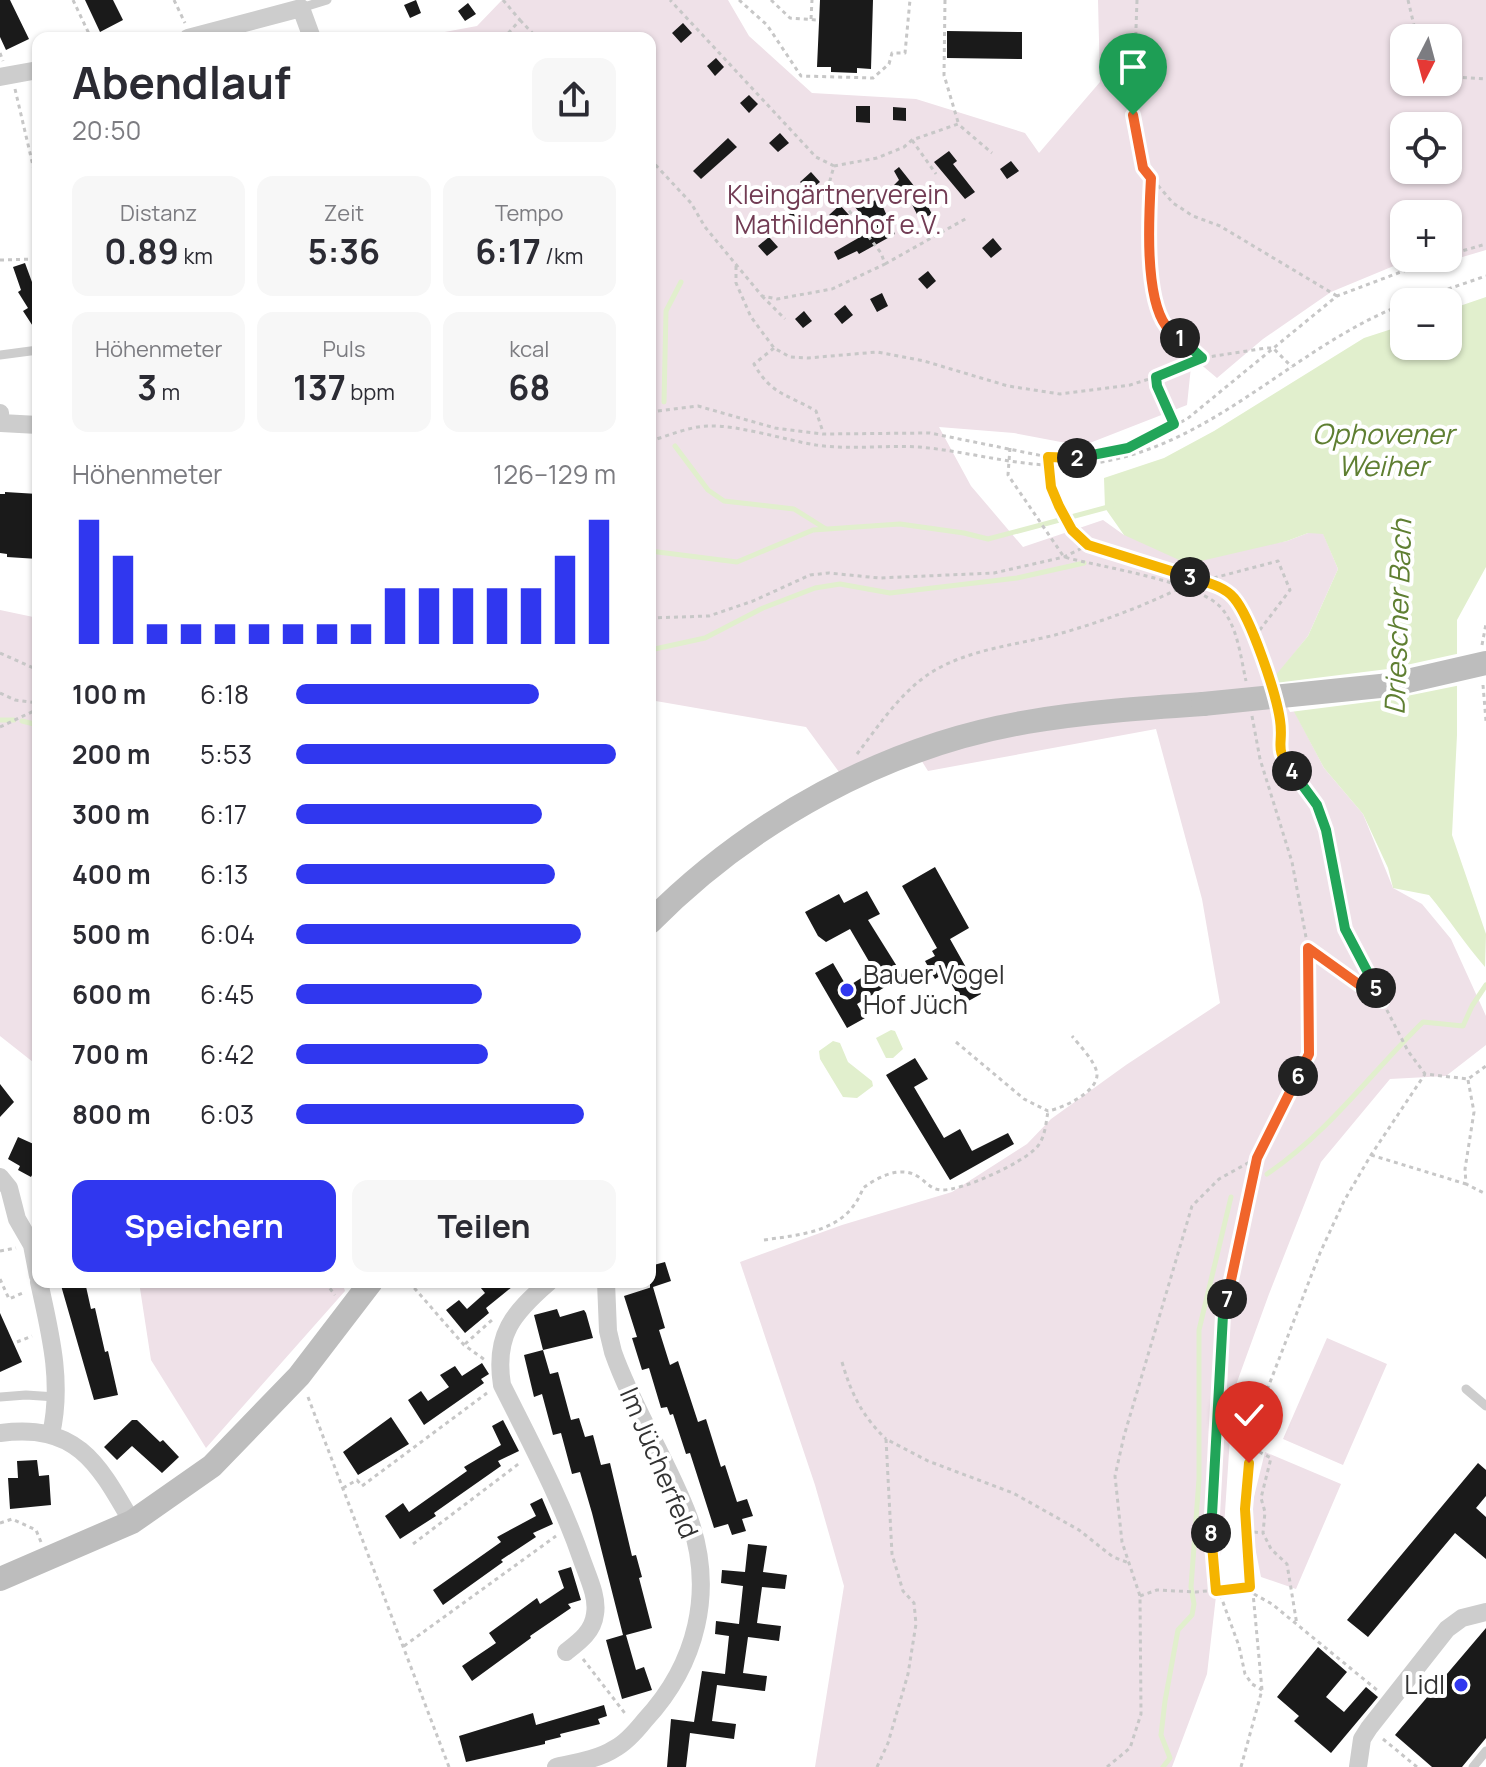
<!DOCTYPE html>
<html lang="de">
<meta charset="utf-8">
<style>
body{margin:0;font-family:Manrope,sans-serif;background:#f7f7f7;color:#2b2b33;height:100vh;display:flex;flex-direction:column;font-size:30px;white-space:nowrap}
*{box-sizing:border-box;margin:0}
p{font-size:26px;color:#7c7c81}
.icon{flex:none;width:44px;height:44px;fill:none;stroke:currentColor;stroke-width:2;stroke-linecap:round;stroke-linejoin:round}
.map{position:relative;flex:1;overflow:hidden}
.drawer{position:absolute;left:32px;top:32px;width:624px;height:1256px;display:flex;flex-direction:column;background:#fff;border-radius:16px;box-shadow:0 2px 6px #0004}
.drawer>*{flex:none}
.needle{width:52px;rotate:186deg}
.fabs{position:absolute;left:1390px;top:24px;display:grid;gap:16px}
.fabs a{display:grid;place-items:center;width:72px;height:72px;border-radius:16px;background:#fff;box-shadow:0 2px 6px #0004;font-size:40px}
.pin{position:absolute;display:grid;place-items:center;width:68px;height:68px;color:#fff;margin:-82px -34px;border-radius:50% 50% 50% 0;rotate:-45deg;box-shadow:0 0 8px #0007}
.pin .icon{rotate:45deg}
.km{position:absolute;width:40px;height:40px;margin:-20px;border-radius:50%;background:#222;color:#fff;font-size:22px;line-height:40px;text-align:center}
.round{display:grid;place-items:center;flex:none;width:84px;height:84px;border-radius:16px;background:#f7f7f7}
.head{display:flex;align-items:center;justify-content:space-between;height:136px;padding:0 40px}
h1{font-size:44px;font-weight:700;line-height:60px}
.stats{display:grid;grid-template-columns:repeat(3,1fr);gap:12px;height:136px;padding:8px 40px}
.stats div{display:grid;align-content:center;border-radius:16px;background:#f7f7f7;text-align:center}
.stats b{font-size:34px;font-weight:700}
.stats small{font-size:22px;font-weight:400}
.stats p{font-size:22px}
.chart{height:224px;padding:16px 40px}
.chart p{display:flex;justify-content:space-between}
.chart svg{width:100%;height:144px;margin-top:8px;stroke:#3037ef;stroke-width:6}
.cta{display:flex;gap:16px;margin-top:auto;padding:16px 40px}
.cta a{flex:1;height:92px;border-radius:16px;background:#3037ef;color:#fff;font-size:32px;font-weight:700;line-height:92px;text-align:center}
.cta a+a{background:#f7f7f7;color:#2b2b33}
ul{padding:0 40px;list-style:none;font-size:26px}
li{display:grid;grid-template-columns:128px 96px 1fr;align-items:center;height:60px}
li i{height:20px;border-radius:10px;background:#3037ef}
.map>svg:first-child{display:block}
.green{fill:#efe1e8;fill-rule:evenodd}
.water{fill:#e1efcd}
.pier{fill:#fff}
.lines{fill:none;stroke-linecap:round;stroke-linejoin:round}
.stream{stroke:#e1efcd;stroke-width:5}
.building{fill:#1a1a1a}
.path{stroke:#c7c7c7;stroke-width:3;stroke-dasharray:4 4;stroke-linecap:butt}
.lane{stroke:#cdcdcd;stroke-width:9}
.street{stroke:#cdcdcd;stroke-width:18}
.secondary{stroke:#bdbdbd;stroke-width:24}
.secondary-bridge{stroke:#bdbdbd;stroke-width:24}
.split-1-casing{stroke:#fff;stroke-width:16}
.split-2-casing{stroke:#fff;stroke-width:16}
.split-3-casing{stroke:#fff;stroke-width:16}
.split-4-casing{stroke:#fff;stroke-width:16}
.split-5-casing{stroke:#fff;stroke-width:16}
.split-6-casing{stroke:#fff;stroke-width:16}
.split-7-casing{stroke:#fff;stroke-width:16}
.split-8-casing{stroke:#fff;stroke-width:16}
.split-9-casing{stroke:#fff;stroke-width:16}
.split-1{stroke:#f0652b;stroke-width:10}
.split-2{stroke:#22a559;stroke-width:10}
.split-3{stroke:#f5b400;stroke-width:10}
.split-4{stroke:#f5b400;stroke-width:10}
.split-5{stroke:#22a559;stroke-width:10}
.split-6{stroke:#f0652b;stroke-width:10}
.split-7{stroke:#f0652b;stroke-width:10}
.split-8{stroke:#22a559;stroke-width:10}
.split-9{stroke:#f5b400;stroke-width:10}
.poi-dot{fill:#3037ef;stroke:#fff;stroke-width:3}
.labels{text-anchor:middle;stroke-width:8;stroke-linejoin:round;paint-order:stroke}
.park-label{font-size:26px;fill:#723c54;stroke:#fff}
.poi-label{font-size:26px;fill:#333;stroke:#fff;text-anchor:start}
.street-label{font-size:26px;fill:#333;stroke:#fff}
.water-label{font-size:28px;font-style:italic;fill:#5f7f32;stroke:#fff}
</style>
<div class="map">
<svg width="1486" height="1767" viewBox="0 0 1486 1767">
<rect width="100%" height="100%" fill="#fff"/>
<path class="green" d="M502 0H728L749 36 812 93 916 99 1025 133 1039 153 1100 82 1098 0H1486V250L1449 261 1446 258H1448V214H1404V258H1413L1331 292 1263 339 1217 378 1192 357 1187 405 1082 446 1014 433 939 427 971 486 1023 547 1103 520 1124 535 1258 546 1287 541 1308 533H1323L1338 569 1308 636 1276 676 1324 768 1363 814 1393 888 1422 904 1451 939 1486 1016V1045L1446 1076 1390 1079 1321 1162 1269 1294 1233 1393 1224 1527 1207 1674 1172 1767H815L844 1586 815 1485 740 1262 842 1225 952 1192 1027 1144 1051 1119 1126 1065 1220 1003 1202 899 1156 729 928 771 913 747 839 772 806 727 650 700V38H424L423 36 477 26ZM1404 38H1448V82H1404ZM1404 126H1448V170H1404Z
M0 610 38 618V1066L0 1036Z
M139 1282H342L345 1291 206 1448 151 1360Z
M1327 1338 1387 1364 1343 1465 1283 1439Z
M1265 1452 1341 1484 1296 1589 1261 1577 1249 1517Z"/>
<path class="water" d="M1486 297V567L1457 620V735L1452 835 1486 934 1485 967C1465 944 1449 919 1429 895L1393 888 1388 868 1363 814 1324 768 1275 676 1308 636 1338 569 1323 534 1308 533 1287 541 1188 564 1124 535 1105 508 1104 478 1164 458 1214 431 1364 338 1404 325V346H1448V310Z
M891 1030 895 1031 903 1049 893 1058H886L876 1038Z
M833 1041 840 1043 848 1062 872 1081 873 1086 857 1098 843 1097 820 1059 819 1051Z"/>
<path class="pier" d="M1461 653V685L1392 699 1290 712 1275 683 1388 669Z"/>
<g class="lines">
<path class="stream" d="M664 402 666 311 681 282
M675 446 708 490 724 501 794 509 826 529
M650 551 737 562 813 530 900 524 964 533 988 539 1112 506
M650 650 705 638 763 608 815 588 840 584 890 593 1017 578 1084 563
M0 720H14
M22 721 38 725
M1267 1174C1328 1133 1371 1073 1423 1022L1463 1026 1472 1006 1486 985
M1163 1767 1170 1758 1161 1735 1165 1701 1178 1630 1192 1615 1194 1604 1191 1587 1199 1479V1330L1231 1197"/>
</g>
<path class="building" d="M0 0H10L29 39 6 50 0 37Z
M85 0H113L123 20 100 32Z
M416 0 421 13 410 18 404 5Z
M820 0H873L871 69 857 68V73L831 72V67H817Z
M468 3 476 14 465 21 458 11Z
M683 23 692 33 681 43 672 33Z
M947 31 1022 32V59L947 58Z
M716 58 724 67 715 76 707 66Z
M749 95 758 104 749 113 740 103Z
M856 106H870V123L856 122Z
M893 107 906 108V121L893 120Z
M780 133 789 143 778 152 769 143Z
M728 138 737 147 701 179 693 171Z
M949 151 957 161 953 164 975 192 965 199 934 162Z
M1011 161 1019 171 1007 179 1000 169Z
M899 167 922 196 932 214 920 220 905 191 899 192 894 185 899 180 894 171Z
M811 172 820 182 809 191 800 182Z
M866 196 872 202 879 198 895 234 859 254 857 251 838 260 834 252 874 229 854 206Z
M840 205 849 215 840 222H835L829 215Z
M792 212 801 222 790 232 781 222Z
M769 237 778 247 767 256 758 246Z
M993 238 1002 249 991 258 982 248Z
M25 263 32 282 38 279V334L23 311 28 308 18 292 21 290 13 267Z
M928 271 936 281 927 289 918 279Z
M882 293 888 306 877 312 870 299Z
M845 305 853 315 842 324 834 314Z
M804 311 812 321 803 328 795 319Z
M5 492 38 494V559L7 557V554L0 553V494H5Z
M935 867 969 928 950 939 981 994 963 1004 945 973 935 979 925 961 935 956 932 951 937 948 902 886Z
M867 891 880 914 868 920 903 976 857 1004 865 1018 847 1028 815 973 833 963 847 987 874 970 850 929 826 942 818 936 805 912 839 894 844 903Z
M915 1058 928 1079 914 1087 944 1138 960 1129 972 1151 1008 1133 1014 1144 950 1180 886 1075Z
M0 1084 14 1102 0 1117Z
M18 1137 38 1146V1164L31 1177 18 1170 20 1166 8 1159Z
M665 1262 671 1281 653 1287 665 1328 659 1330 670 1365 678 1361 698 1422 706 1419 721 1467 725 1465 737 1502 747 1499 753 1516 742 1519 746 1531 732 1535 728 1524 714 1528 690 1453 686 1454 673 1414 670 1415 667 1407 661 1408 649 1368 642 1370 632 1338 637 1337 624 1296 652 1287 650 1288V1266Z
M60 1282H85L91 1309 95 1308 105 1352 108 1351 118 1395 94 1400Z
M476 1282H518L486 1308 489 1313 465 1333 446 1310 459 1300 467 1309 485 1293Z
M557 1309 560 1317 584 1310 586 1313 593 1338 543 1350 550 1374 558 1372 571 1420 579 1418 585 1437 593 1435 601 1465 610 1463 632 1556 636 1555 642 1577 639 1578 652 1628 626 1635 636 1670 644 1667 652 1690 622 1699 606 1640 623 1635 592 1513 580 1472 572 1474 561 1433 553 1435 542 1394 534 1397 524 1355 543 1350 534 1315Z
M0 1313 22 1362 0 1372Z
M482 1363 489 1374 481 1379 484 1383 424 1425 408 1400 421 1391 428 1401 449 1387 440 1375 455 1366 462 1376Z
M391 1417 409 1444 358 1475 343 1452Z
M132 1420H137L160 1442 163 1440 179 1457 162 1473 132 1446 117 1460 104 1447Z
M503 1420 519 1451 498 1461 501 1466 434 1513 436 1516 400 1539 385 1516 403 1503 409 1512 467 1471 464 1467 501 1445 492 1426Z
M37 1460 39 1476 49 1475 51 1505 10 1509 8 1478H18L17 1461Z
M1478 1463 1486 1470V1496L1476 1508 1486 1517V1559L1455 1533 1368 1637 1347 1620Z
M542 1498 553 1524 533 1533 536 1537 501 1560 503 1562 443 1605 433 1590 501 1542 497 1537 536 1516 530 1504Z
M748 1544 767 1546 763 1572 787 1575 785 1589 762 1587 757 1623 781 1626 779 1641 748 1637 743 1673 767 1676 765 1691 717 1685 712 1721 736 1724 734 1739 690 1733 686 1767H667L671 1719 694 1722 702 1671 725 1674 729 1636 715 1634 716 1621 739 1624 743 1586 721 1583 722 1570 745 1572Z
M571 1567 581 1600 568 1604 571 1608 530 1636 531 1638 472 1681 462 1666 496 1643 489 1633 537 1598 540 1604 564 1588 558 1571Z
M1486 1628V1738L1462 1767H1432L1395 1735Z
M1318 1647 1347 1672 1326 1697 1344 1712 1366 1687 1378 1697 1331 1753 1294 1721 1299 1716 1277 1697Z
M604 1705 607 1716 598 1719 600 1724 560 1734 561 1737 545 1741V1744L466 1762 459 1736 533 1713 536 1725Z"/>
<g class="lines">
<path class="path" d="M73 0 91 38
M174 0 185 23
M503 0 520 20 504 38
M739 0 767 25 801 76 873 78 889 64 892 53H905L910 0
M771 0 790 18 817 20
M945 0 944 75 958 122
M1137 0 1133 115 1143 168 1173 203 1193 216 1220 226 1337 296
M1408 0 1417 38
M811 19 812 0
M520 20 537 38
M0 53 3 61
M1448 73 1455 77 1486 79
M15 89 38 187
M912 140 936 174
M650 159 691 203 705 227 762 296 777 299 832 289 885 264 881 253 829 184 834 166 816 157 670 0
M834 166 877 158 904 147 912 140 958 124 992 153
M1151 178C1149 214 1144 294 1165 325 1173 337 1191 348 1202 358
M1448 255 1486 244
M0 260 38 259
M885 264 967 218
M736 266V283L751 317 774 348 790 357 808 358 877 352 924 361 1008 386 1060 394 1130 385 1165 374 1202 358 1266 348H1273L1292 367
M762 296 785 319
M1410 302 1486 276
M774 348 754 364C771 395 789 395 816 411L823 432
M1156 377 1157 386 1174 424
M650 412 698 406 775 428 823 434 930 433 1048 457 1078 458 1128 448 1187 419 1337 296 1438 258
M650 441C668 436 690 426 709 426 739 425 785 440 816 445 850 450 885 445 919 447 976 452 1030 471 1088 464 1212 449 1292 347 1404 304
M1010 448 1008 475 1064 557C1100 567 1203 582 1223 610 1238 629 1241 659 1246 681
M1048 457 1051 487 1072 530 1088 545 1212 584 1233 597 1246 619 1268 678
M1206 580 1278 561 1290 590 1253 639
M650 618 709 616 753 601 810 575 829 573 879 578 994 573 1064 557 1088 545
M1482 645 1486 624
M0 653 38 670
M1483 685 1486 721
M0 693 15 700 38 703
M1252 716 1260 759 1292 862 1308 948 1309 1054 1257 1158 1245 1225 1223 1315 1211 1534 1216 1591 1220 1594 1239 1646 1245 1674 1252 1684 1262 1690
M1279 716 1280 757 1317 805 1326 830 1345 929 1408 1051 1425 1074 1468 1079 1486 1066
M0 727 38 709
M857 754C880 724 903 688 937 669 973 649 1015 645 1055 635 1098 623 1142 607 1182 587L1184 576
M1308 948 1379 998
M956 1042 1024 1099 1048 1111C1063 1108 1098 1092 1097 1074 1096 1062 1079 1045 1072 1036
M1468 1080 1474 1112 1465 1169 1466 1184 1486 1194
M1371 1155 1466 1184
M764 1240C804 1234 847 1232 863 1188 878 1177 902 1164 920 1178 927 1183 931 1189 941 1190 962 1191 1023 1163 1037 1147 1045 1138 1046 1123 1048 1111
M0 1251 16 1248
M0 1279 9 1299 25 1292
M325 1282 335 1295
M409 1282 464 1345 485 1360
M17 1342 32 1336
M465 1344 492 1320
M842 1362C851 1393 862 1416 886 1439
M308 1397 449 1767
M1252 1448 1271 1458 1261 1498 1265 1512 1263 1533 1271 1549 1287 1564 1297 1625
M343 1488 357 1480 362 1486 487 1393
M0 1523 12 1519 36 1530 41 1542
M1246 1531 1263 1533
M413 1544 521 1462
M1254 1594 1272 1604 1377 1690
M1140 1596 1157 1590 1196 1592 1250 1587
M404 1646 556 1536
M583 1659 627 1716
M1383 1739 1417 1767
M877 1767 888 1743 908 1674 916 1624 914 1603 903 1591 892 1554 886 1439 928 1461 1013 1493 1079 1530 1113 1557 1129 1563
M1107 1767 1130 1748 1141 1714 1140 1596 1122 1542 1115 1476 1124 1436 1192 1206 1219 1179 1257 1158
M1241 1767 1262 1690 1253 1593 1250 1587 1245 1509 1257 1416 1320 1253 1344 1201 1371 1155 1425 1074"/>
<path class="lane" d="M301 8 327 0
M0 355 38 350
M1466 1389 1486 1406
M0 1397 26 1395 56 1397
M1473 1767 1486 1751"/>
<path class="street" d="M188 38 301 8 312 38
M0 77 38 70
M0 413 1 423 38 425
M0 1177 9 1188 17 1219 32 1245 38 1276
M39 1282C50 1332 63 1382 51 1434
M549 1282C513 1313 494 1335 502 1385 531 1443 561 1499 582 1560 588 1577 598 1597 595 1614 593 1632 579 1642 566 1652
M0 1433C77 1423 98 1463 132 1522
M556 1767C574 1763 599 1759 614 1749 626 1743 637 1730 645 1720 697 1664 715 1591 689 1518 668 1461 633 1409 613 1352L608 1331 606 1282
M1358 1767 1362 1739 1369 1728 1447 1629 1462 1618 1486 1612"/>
<path class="secondary" d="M650 922C750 821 885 746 1027 722 1085 712 1144 708 1203 704
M0 1579 132 1522 212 1466 299 1376 371 1282"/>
<path class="secondary-bridge" d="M1203 704 1390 685 1486 663"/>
</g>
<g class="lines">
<defs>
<path id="split-1" d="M1133 115 1143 168 1151 178C1149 214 1144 296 1166 326 1169 330 1176 334 1180 338"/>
<path id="split-2" d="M1077 458 1128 448 1174 424 1157 386 1156 377 1202 358 1180 338"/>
<path id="split-3" d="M1077 458 1048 457 1051 487 1059 506 1072 530 1088 545 1190 577"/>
<path id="split-4" d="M1190 577C1205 582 1224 586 1234 598 1251 618 1276 693 1280 720 1284 746 1273 747 1292 771"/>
<path id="split-5" d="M1292 771 1317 805 1326 830 1345 929 1376 988"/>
<path id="split-6" d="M1298 1076 1309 1054 1308 948 1382 1001 1376 988"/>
<path id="split-7" d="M1227 1299 1257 1158 1298 1076"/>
<path id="split-8" d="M1211 1533 1223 1315 1227 1299"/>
<path id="split-9" d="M1211 1533 1216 1591 1250 1587 1245 1509 1249 1463"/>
</defs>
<use href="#split-1" class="split-1-casing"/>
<use href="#split-2" class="split-2-casing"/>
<use href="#split-3" class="split-3-casing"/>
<use href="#split-4" class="split-4-casing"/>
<use href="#split-5" class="split-5-casing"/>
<use href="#split-6" class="split-6-casing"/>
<use href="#split-7" class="split-7-casing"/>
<use href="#split-8" class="split-8-casing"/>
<use href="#split-9" class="split-9-casing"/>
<use href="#split-1" class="split-1"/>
<use href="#split-2" class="split-2"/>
<use href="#split-3" class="split-3"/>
<use href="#split-4" class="split-4"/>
<use href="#split-5" class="split-5"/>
<use href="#split-6" class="split-6"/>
<use href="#split-7" class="split-7"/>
<use href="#split-8" class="split-8"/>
<use href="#split-9" class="split-9"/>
</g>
<g class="poi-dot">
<circle cx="847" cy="990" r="8"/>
<circle cx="1461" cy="1685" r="8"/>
</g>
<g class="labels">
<g class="park-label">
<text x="838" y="204">Kleingärtnerverein<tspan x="838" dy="30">Mathildenhof e.V.</tspan></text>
</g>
<g class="poi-label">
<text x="863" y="984">Bauer Vogel<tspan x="863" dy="30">Hof Jüch</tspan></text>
<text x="1445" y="1694" text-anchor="end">Lidl</text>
</g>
<g class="street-label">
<text transform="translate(659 1463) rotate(67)" y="9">Im Jücherfeld</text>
</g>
<g class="water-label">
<text x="1383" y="444">Ophovener<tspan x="1383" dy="32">Weiher</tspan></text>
<text transform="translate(1398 617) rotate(-88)" y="10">Driescher Bach</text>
</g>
</g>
</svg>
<div class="fabs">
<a><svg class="needle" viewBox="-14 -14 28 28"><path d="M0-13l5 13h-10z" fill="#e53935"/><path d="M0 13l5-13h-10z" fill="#7c7c81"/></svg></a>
<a><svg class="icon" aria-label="locate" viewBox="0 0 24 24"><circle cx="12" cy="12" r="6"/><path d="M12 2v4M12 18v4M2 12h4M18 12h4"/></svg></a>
<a>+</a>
<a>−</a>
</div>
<div class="pin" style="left:1133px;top:115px;background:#1e9e55"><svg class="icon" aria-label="arrive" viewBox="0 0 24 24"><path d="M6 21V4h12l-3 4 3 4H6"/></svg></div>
<div class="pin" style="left:1249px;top:1463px;background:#d93025"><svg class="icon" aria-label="check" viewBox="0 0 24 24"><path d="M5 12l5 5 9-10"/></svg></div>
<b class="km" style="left:1180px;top:338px">1</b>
<b class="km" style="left:1077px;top:458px">2</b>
<b class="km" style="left:1190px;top:577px">3</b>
<b class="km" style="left:1292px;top:771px">4</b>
<b class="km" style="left:1376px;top:988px">5</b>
<b class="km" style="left:1298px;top:1076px">6</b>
<b class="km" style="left:1227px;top:1299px">7</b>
<b class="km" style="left:1211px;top:1533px">8</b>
<section class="drawer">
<div class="head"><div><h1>Abendlauf</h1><p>20:50</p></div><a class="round"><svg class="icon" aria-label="share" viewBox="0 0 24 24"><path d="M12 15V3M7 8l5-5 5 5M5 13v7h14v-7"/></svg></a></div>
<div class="stats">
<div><p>Distanz</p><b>0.89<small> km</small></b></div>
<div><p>Zeit</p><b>5:36</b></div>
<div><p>Tempo</p><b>6:17<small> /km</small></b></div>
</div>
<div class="stats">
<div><p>Höhenmeter</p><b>3<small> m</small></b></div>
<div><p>Puls</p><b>137<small> bpm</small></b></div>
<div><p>kcal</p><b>68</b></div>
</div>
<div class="chart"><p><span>Höhenmeter</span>126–129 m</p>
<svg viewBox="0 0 160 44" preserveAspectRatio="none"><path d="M5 44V6M15 44V17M25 44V38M35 44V38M45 44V38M55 44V38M65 44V38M75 44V38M85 44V38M95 44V27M105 44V27M115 44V27M125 44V27M135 44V27M145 44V17M155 44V6"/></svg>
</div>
<ul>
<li><b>100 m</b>6:18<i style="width:76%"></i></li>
<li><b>200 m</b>5:53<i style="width:100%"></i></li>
<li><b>300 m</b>6:17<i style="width:77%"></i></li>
<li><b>400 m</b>6:13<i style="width:81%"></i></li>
<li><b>500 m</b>6:04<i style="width:89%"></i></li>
<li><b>600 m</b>6:45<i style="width:58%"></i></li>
<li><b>700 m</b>6:42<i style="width:60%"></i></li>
<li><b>800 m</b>6:03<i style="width:90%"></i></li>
</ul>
<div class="cta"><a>Speichern</a><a>Teilen</a></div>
</section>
</div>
